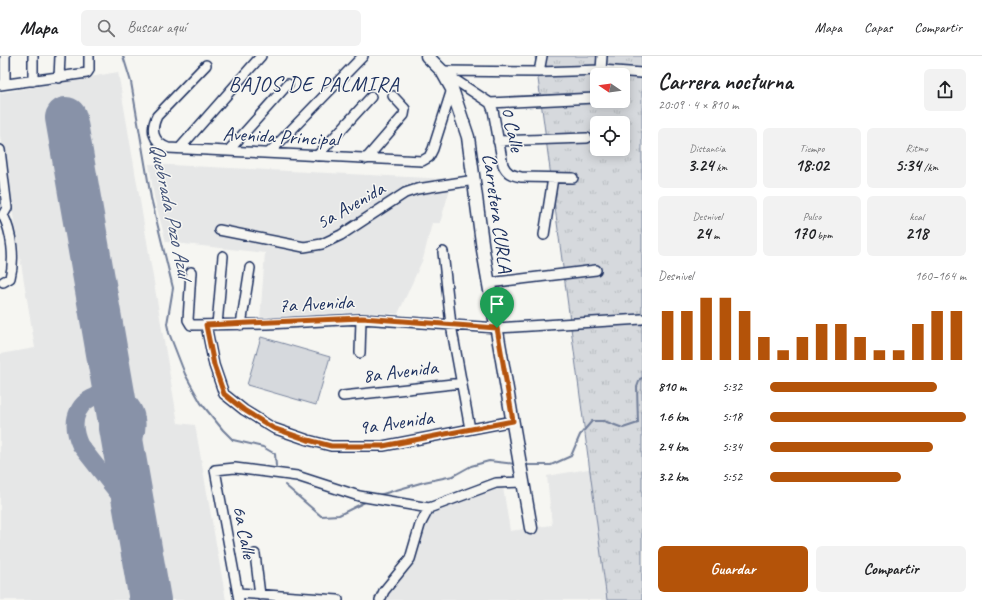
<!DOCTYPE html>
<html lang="es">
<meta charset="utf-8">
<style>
body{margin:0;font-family:Caveat,sans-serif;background:#f2f2f2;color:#202124;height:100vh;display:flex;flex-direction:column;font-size:15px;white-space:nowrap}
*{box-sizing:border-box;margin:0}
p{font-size:13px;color:#757577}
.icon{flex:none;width:22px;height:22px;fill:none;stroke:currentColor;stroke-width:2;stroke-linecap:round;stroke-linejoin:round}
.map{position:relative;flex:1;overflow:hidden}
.side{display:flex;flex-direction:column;background:#fff;width:340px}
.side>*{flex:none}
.needle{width:26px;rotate:283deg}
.tools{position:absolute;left:590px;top:12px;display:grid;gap:8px}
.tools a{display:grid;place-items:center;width:40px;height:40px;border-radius:6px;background:#fff;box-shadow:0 2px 10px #0003;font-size:20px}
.pin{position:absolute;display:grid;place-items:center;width:34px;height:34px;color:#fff;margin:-41px -17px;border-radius:50% 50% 50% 0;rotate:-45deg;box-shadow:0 0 4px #0007}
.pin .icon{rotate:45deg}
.round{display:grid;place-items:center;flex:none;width:42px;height:42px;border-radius:6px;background:#f2f2f2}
.headline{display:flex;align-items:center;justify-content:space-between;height:68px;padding:0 16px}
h1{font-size:22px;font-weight:700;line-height:30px}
.metrics{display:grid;grid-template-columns:repeat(3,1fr);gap:6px;height:68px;padding:4px 16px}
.metrics div{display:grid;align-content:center;border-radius:6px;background:#f2f2f2;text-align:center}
.metrics b{font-size:17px;font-weight:700}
.metrics small{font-size:11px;font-weight:400}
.metrics p{font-size:11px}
.chart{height:112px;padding:8px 16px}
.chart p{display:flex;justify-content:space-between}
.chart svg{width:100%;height:72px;margin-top:4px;stroke:#b45309;stroke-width:6}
.cta{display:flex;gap:8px;margin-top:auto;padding:8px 16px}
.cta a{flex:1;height:46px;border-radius:6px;background:#b45309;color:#fff;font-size:16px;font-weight:700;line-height:46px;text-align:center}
.cta a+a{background:#f2f2f2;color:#202124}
ul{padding:0 16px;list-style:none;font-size:13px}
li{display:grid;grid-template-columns:64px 48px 1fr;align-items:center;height:30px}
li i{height:10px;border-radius:5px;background:#b45309}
header{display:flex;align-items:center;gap:24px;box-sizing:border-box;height:56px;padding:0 20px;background:#fff;border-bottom:1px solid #e0e0e0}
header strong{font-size:19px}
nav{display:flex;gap:22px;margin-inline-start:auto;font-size:14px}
.search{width:280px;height:36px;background:#f2f2f2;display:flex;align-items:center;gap:10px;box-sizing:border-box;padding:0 14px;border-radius:6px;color:#757577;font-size:15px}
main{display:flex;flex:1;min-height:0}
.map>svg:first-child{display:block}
.built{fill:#e6e7e7}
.park{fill:url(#park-tufts);stroke:#78849e;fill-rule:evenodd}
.pitch{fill:#d6d9dd;stroke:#78849e}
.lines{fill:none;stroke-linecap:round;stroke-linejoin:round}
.stream{stroke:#717e99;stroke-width:2}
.taxiway{stroke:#8892a8;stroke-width:17}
.runway{stroke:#8892a8;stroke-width:42}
.minor-casing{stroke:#1b2f5e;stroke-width:12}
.major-casing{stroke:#1b2f5e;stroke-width:15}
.minor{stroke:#f6f6f2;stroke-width:9}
.major{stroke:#f6f6f2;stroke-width:12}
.route-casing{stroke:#fff;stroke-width:8}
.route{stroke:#b45309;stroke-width:5}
.labels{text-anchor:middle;stroke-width:3;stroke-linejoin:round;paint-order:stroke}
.street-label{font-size:20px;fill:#1b2f5e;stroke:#f6f6f2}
.neighbourhood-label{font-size:21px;letter-spacing:1px;fill:#1b2f5e;stroke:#f6f6f2}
.water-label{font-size:21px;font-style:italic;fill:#46567b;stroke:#f6f6f2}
</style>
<header>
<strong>Mapa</strong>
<div class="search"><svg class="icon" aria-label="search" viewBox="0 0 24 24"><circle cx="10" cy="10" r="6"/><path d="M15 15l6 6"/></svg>Buscar aquí</div>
<nav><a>Mapa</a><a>Capas</a><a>Compartir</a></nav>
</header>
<main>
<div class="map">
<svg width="642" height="544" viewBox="0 0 642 544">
<defs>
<pattern id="park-tufts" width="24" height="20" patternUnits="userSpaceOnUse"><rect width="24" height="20" fill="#d6d9dd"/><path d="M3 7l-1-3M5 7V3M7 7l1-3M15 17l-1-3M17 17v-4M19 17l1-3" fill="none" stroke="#b7bbc0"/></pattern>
</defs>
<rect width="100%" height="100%" fill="#f6f6f2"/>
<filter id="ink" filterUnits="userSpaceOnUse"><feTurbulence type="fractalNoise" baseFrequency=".025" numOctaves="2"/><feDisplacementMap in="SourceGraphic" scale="8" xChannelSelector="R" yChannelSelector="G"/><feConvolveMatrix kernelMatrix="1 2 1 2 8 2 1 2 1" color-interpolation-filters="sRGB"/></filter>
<g filter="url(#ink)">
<path class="built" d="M118 16 178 367 195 369 226 544H0V298L35 292 0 80V37Z
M149 108 448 123 449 136 440 167H432L423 203 398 258 345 257 260 264 265 197 166 186 154 141Z
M642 404V544H385L389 535 413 506 427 465 433 458 439 454 503 431 510 475 552 469 547 420Z"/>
<path class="park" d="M535 0H642V544H607ZM597 19H623V45H597ZM597 67H623V93H597Z"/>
<path class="pitch" d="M261 281 330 301 316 349 247 329Z"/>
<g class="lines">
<path class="stream" d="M123 0 131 26 151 142 173 232 167 268 169 277 185 318 192 331 201 347 223 374 233 384 263 391 275 398 276 410
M524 409H551L571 400 580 379 592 365H604L623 372 638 367 637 331 640 323 642 322
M285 429 321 460 339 459 367 445
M379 439 424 426 453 420 471 410 489 405 516 408"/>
<path class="taxiway" d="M126 405C130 393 138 379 137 367 134 320 55 334 80 389L131 454 137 466"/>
<path class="runway" d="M66 62 150 544"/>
<defs>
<path id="minor" d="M5 0V27
M33 0V25
M206 9 157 60C150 74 153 86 168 92L422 105 429 101 433 93 452 33
M601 14 602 0
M442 15 539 16 601 14 642 17
M443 16 490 47 493 54 503 109C507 118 512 119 521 121L573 122
M539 16 542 0
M59 22 60 0
M0 29 87 17 89 14V0
M490 47 595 42
M498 85 587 82
M180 92 261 0
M0 94 7 152 3 159C12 177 15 203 10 222L3 226
M229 94 288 28
M269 97 363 0
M317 100 371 41
M366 103 404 59 405 53 393 40
M219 174 304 191 322 188 341 179 405 137 417 133 475 124
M544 179 553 122
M443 196 451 269 470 373
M191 216 188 264 191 269 268 268 361 263 497 272 642 263
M489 227 596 214
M206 269 214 309 224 338 244 354 273 372 308 384 331 390H383L513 365
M217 269 223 200
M241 269 250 212
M360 297 361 263
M343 340 462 327
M429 452 496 427 523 426
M255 498 260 539
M238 537 338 544
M239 544 215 414 235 412 297 420 359 440 429 452
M380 544 384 535 410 503 420 469 429 452"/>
<path id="major" d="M427 0 442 15 452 33 468 81 483 194 531 472"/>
</defs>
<use href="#minor" class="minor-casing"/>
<use href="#major" class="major-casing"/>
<use href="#minor" class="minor"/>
<use href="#major" class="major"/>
</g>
</g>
<g class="lines" filter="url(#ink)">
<defs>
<path id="route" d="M362 262 497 272 513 365 383 390H331L308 384 273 372 244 354 224 338 214 309 206 269Z"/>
</defs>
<use href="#route" class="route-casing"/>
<use href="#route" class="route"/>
</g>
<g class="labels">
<g class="street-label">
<text transform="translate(513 73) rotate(77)" y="7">0 Calle</text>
<text transform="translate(281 80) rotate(3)" y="7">Avenida Principal</text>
<text transform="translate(350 149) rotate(-30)" y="7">5a Avenida</text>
<text transform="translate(498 157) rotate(82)" y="7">Carretera CURLA</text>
<text transform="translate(316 247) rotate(-3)" y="7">7a Avenida</text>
<text transform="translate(400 315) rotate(-7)" y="7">8a Avenida</text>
<text transform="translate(396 366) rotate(-8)" y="7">9a Avenida</text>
<text transform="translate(245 476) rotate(79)" y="7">6a Calle</text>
</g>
<g class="neighbourhood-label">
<text x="314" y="35">BAJOS DE PALMIRA</text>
</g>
<g class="water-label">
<text transform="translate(171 154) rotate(78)" y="7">Quebrada Pozo Azul</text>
</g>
</g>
</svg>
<div class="tools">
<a><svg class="needle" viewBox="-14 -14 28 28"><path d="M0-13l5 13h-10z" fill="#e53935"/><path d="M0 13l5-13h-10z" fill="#757577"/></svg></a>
<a><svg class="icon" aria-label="locate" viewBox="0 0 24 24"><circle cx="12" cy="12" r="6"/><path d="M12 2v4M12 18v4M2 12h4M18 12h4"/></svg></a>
</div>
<div class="pin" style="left:497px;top:272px;background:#1e9e55"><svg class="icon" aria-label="arrive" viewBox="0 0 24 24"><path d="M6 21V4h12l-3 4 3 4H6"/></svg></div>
</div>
<section class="side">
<div class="headline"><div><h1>Carrera nocturna</h1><p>20:09 · 4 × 810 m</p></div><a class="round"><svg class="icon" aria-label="share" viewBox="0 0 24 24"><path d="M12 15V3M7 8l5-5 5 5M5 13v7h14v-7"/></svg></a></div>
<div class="metrics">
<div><p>Distancia</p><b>3.24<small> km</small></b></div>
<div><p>Tiempo</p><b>18:02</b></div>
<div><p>Ritmo</p><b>5:34<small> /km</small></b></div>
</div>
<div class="metrics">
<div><p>Desnivel</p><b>24<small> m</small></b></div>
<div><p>Pulso</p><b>170<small> bpm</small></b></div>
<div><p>kcal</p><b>218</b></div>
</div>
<div class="chart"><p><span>Desnivel</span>160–164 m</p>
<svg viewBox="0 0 160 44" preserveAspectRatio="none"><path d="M5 44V14M15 44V14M25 44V6M35 44V6M45 44V14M55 44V30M65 44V38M75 44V30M85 44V22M95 44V22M105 44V30M115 44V38M125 44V38M135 44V22M145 44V14M155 44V14"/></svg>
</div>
<ul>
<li><b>810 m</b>5:32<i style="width:85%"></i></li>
<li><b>1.6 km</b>5:18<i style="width:100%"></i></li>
<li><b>2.4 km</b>5:34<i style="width:83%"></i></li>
<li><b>3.2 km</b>5:52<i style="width:67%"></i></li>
</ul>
<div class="cta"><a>Guardar</a><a>Compartir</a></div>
</section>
</main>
